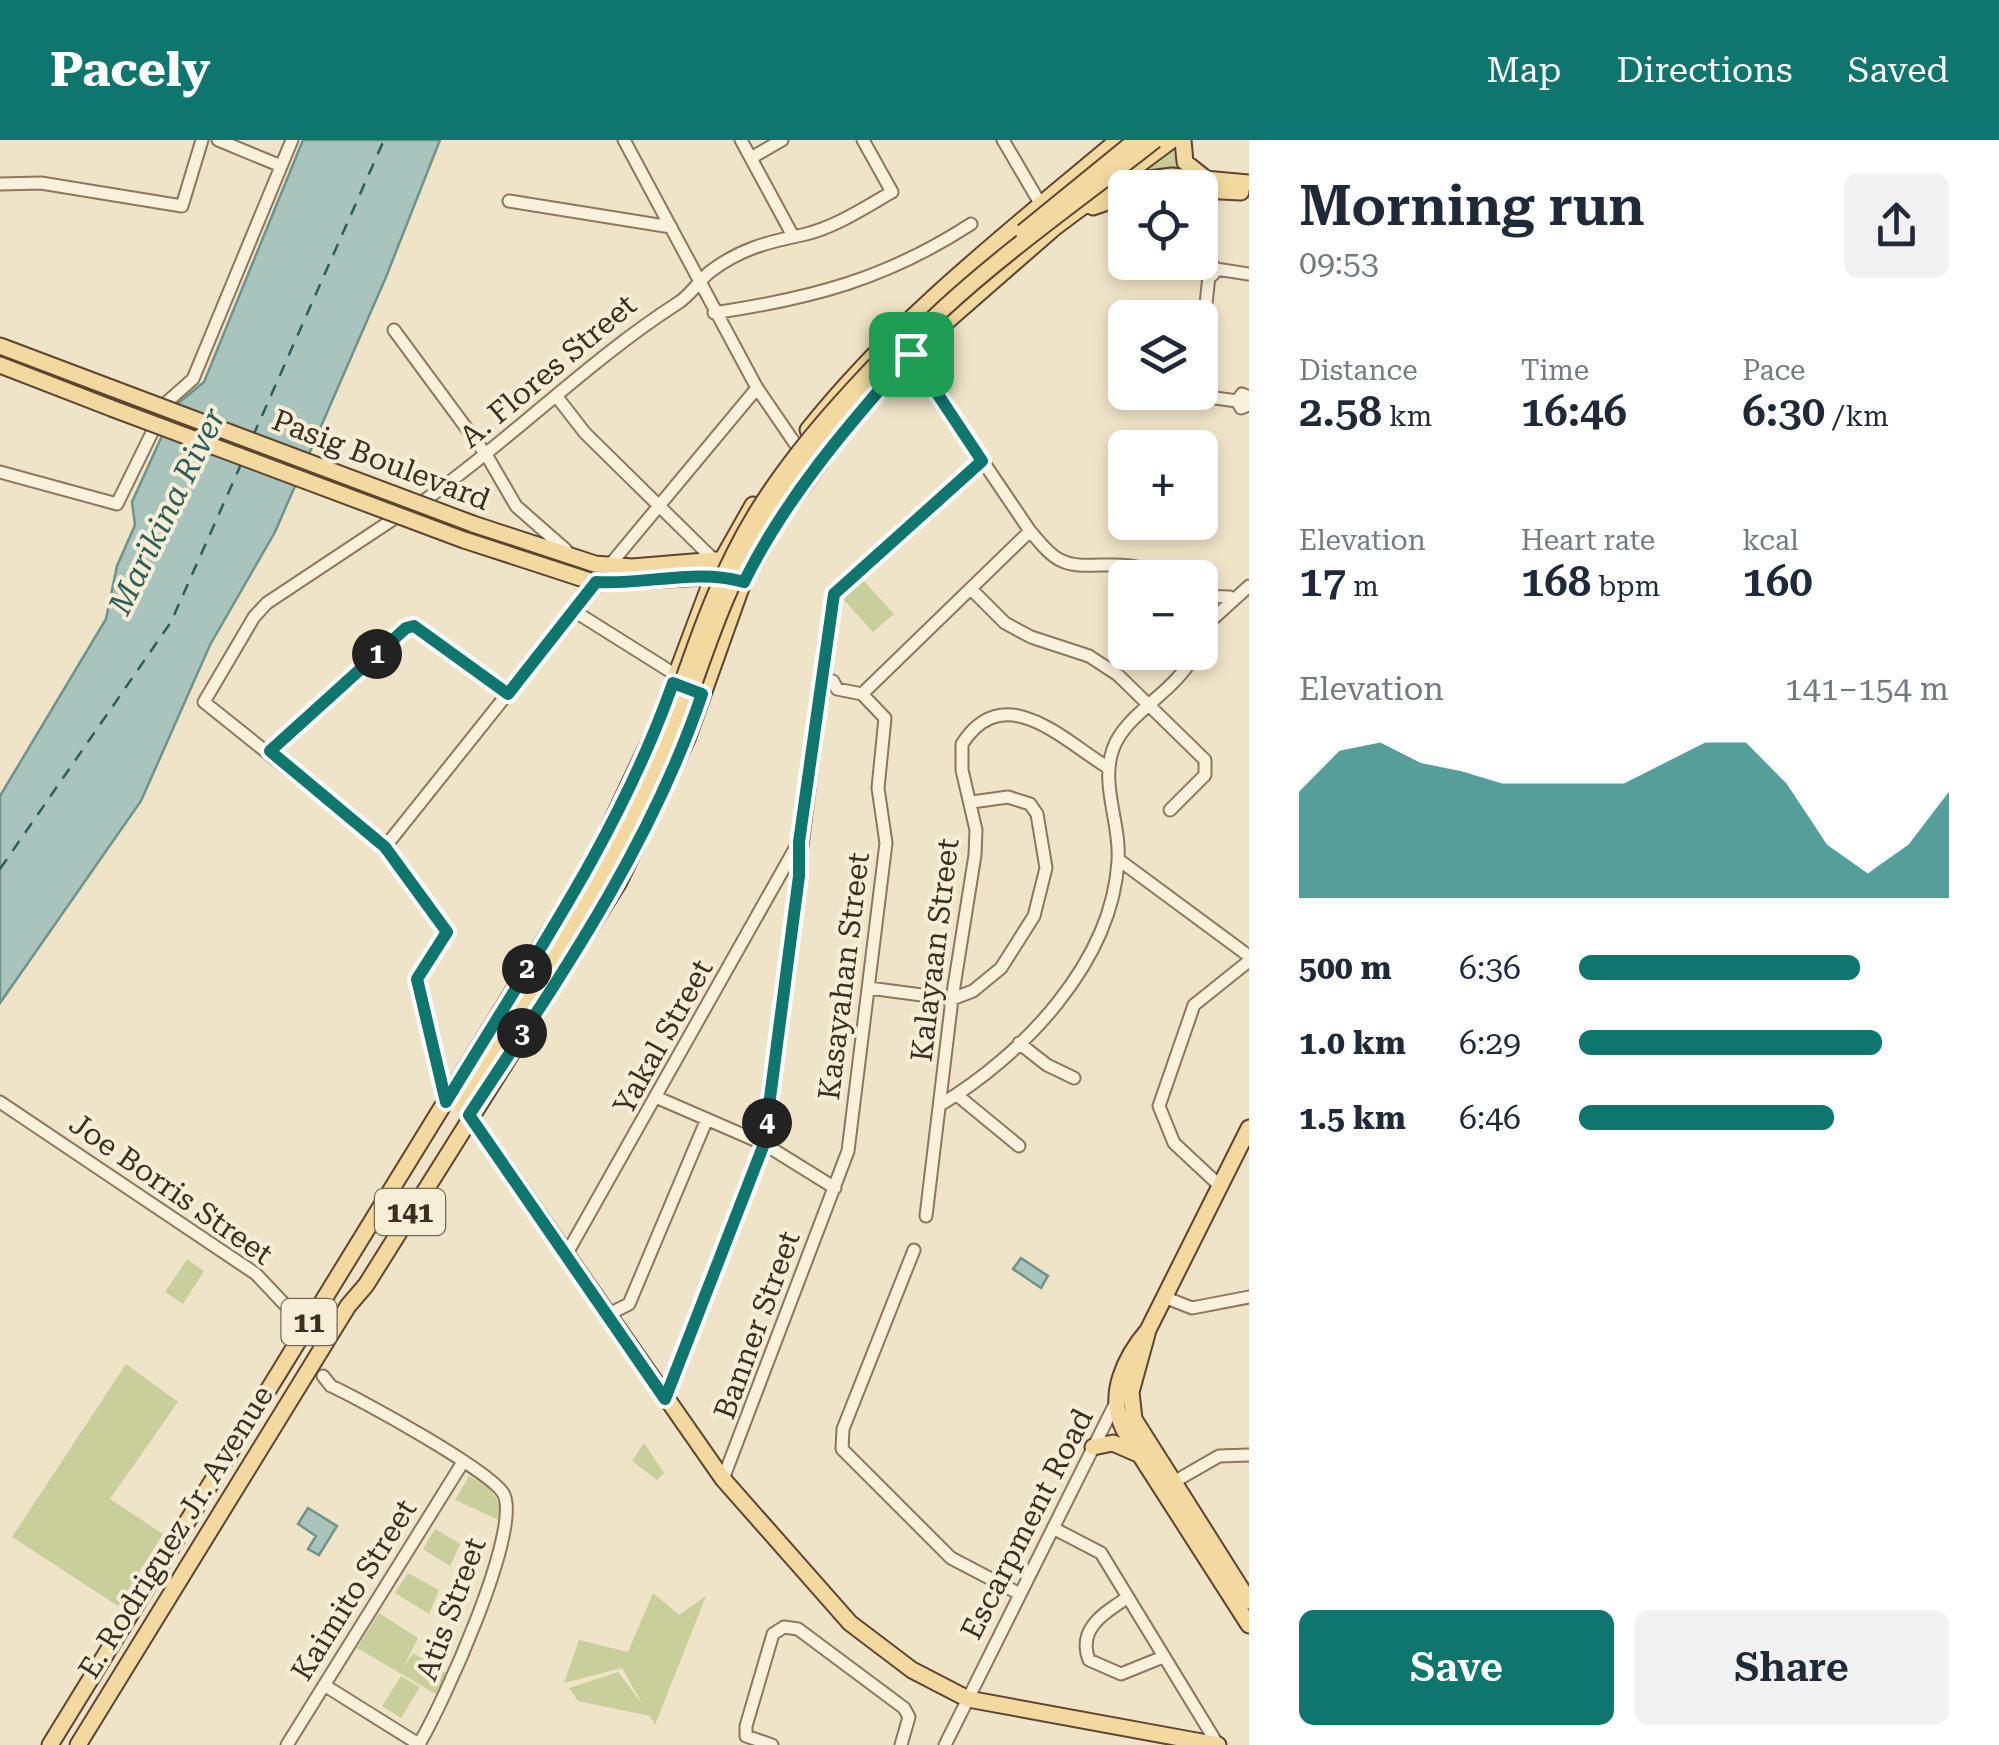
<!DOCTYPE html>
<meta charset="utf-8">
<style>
body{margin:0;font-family:"Roboto Serif",serif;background:#f2f2f3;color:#1f2937;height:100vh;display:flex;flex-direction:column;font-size:38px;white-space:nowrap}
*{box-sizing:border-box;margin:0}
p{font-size:32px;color:#747a83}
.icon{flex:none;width:55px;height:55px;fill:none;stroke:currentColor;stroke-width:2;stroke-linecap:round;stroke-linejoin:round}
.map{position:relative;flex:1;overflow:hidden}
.side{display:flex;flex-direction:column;background:#fff;width:750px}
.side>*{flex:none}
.tools{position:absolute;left:1108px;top:30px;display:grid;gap:20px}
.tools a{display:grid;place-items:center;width:110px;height:110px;border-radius:15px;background:#fff;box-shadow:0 5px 15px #0003;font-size:50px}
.pin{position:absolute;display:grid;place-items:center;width:85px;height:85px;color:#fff;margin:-42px;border-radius:20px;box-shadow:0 5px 15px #0006}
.km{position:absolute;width:50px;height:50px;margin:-25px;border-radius:50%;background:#222;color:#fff;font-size:28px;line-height:50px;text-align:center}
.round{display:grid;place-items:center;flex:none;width:105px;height:105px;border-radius:15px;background:#f2f2f3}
.overview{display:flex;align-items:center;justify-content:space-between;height:170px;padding:0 50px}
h1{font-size:55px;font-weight:600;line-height:75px}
.figures{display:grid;grid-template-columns:repeat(3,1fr);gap:15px;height:170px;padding:10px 50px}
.figures div{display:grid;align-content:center}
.figures b{font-size:42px;font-weight:600}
.figures small{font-size:28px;font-weight:400}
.figures p{font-size:28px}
.chart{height:280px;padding:20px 50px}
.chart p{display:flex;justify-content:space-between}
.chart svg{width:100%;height:180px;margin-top:10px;fill:#0f766e;opacity:.7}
.cta{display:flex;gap:20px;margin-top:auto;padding:20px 50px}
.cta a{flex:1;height:115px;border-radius:15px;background:#0f766e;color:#fff;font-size:40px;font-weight:600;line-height:115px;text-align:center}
.cta a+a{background:#f2f2f3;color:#1f2937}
ul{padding:0 50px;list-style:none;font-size:32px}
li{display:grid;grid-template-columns:160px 120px 1fr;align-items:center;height:75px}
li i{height:25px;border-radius:12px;background:#0f766e}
header{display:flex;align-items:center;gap:60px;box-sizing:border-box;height:140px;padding:0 50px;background:#0f766e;color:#fff}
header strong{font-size:48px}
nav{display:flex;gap:55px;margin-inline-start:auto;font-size:35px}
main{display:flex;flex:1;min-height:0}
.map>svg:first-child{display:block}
.green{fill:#c9cf9b}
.water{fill:#a9c4bc;stroke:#6f938a;stroke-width:2.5}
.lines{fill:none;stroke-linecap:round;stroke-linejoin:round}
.ferry{stroke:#2f5d5a;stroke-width:2.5;stroke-dasharray:12 10;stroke-linecap:butt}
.minor-casing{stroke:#8d765c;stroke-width:15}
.major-casing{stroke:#5b4430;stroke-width:19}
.minor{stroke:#faf1dc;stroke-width:11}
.major{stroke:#f3d9a0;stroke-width:15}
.major-bridge-casing{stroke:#5b4430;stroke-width:19;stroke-linecap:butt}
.major-bridge{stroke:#f3d9a0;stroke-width:15}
.route-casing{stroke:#fff;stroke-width:20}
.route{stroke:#0f766e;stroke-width:12}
.labels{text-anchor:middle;stroke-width:8;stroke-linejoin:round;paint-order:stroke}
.shield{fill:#f7eed8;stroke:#756857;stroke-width:2.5}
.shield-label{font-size:28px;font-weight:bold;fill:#3d2e20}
.street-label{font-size:30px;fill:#3d2e20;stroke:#f7eed8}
.water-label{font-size:32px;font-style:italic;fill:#2f5d5a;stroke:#f7eed8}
</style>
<header>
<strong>Pacely</strong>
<nav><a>Map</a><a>Directions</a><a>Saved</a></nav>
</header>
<main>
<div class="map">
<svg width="1249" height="1605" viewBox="0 0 1249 1605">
<rect width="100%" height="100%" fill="#f0e4c8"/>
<path class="green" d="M1174 6 1183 31 1138 35Z
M863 440 894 474 873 492 843 459Z
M187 1119 204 1131 183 1164 165 1152Z
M126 1224 178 1262 110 1359 163 1394 118 1466 12 1397Z
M644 1303 664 1333 657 1340 632 1321Z
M469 1336C490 1349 501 1355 501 1381L455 1360Z
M435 1389 460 1404 450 1426 423 1409Z
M408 1433 439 1450 429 1474 395 1453Z
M653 1453 679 1475 706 1456 655 1585 650 1576 578 1561 569 1548 618 1532 643 1565 622 1528 564 1543 579 1500 628 1512Z
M379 1473 418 1498 402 1530 413 1513 451 1536 439 1556 357 1508Z
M401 1536 420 1547 401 1578 382 1566Z"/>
<path class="water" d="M303 0H440L386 137 275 392 210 505 141 661 0 863V656L106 479 117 426 135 385 132 362 176 265 204 242Z
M1021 1118 1048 1136 1041 1148 1013 1129Z
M308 1368 337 1386 319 1415 308 1409 316 1396 298 1384Z"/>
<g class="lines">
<path class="ferry" d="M253 296 384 0
M0 729 171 482 242 322"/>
<defs>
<path id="minor" d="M218 0 281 26
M624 0 757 248 796 305
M741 0 793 96
M1003 0 1044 70
M751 18 782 0
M0 44 41 43 182 66 202 0
M509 61 671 87
M1203 130a6 6 0 1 1 12 0a6 6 0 1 1-12 0Z
M1216 129 1249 134
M714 173C813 158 886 139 971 84
M394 190 487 316 516 366 566 410
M911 215 1030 391C1039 401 1048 414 1060 420 1087 434 1123 413 1164 438
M1200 220 1209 136
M1200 249 1208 257 1237 261
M557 257 585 293 711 417
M1249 257 1242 254 1237 261 1241 268 1249 265
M0 332 117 364 167 262 193 239 292 0
M425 360C513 298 589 220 678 163 691 155 699 140 711 131 740 109 768 102 802 95 834 88 864 68 892 52L863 0
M392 380 267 463 254 477 204 562 385 707 447 791 417 839 446 962
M609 426 757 248
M972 450 1005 483 1031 497 1089 516 1118 535 1205 620V635L1170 670
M1200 456 1230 457
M574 471 676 535
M1200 473 1204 487 1200 503
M1204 487 1249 446
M862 554 1030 391
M269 611 406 488 414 486 508 554
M385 707 596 443
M1119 720 1249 816
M869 848 952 859 973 851 1001 828 1034 776 1046 728 1037 674 1030 664 1008 657 972 662
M1019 903 1047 925 1074 938
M957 955 1019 1006
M658 958 764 1004 835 1048
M0 962 256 1134 306 1187
M940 965C1022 916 1112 823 1118 721 1121 684 1100 645 1113 609 1126 572 1175 554 1196 512
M1220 1046 1174 1003 1159 966 1194 865 1249 821
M926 1076 952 859 975 715 976 690 962 630V604C1004 539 1062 599 1107 627
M914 1110 843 1289 842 1309 951 1418 1020 1454
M566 1115 797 705
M1164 1157 1192 1168 1249 1157
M607 1175 629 1164 707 979
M323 1236 331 1246C358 1258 495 1333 504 1355 521 1393 442 1566 419 1604
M665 1259 764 1004 834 454 982 321
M723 1339 848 1011 886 703 878 648 885 578 862 554 837 549 833 541
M1172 1343 1219 1316 1249 1315
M1053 1388 1101 1413 1218 1605
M1127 1458C1104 1473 1077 1489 1089 1520L1121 1534 1163 1517
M324 1545 420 1605
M287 1605 463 1322
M772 1605 746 1596V1586L773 1494 784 1487 798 1489 904 1568 909 1577 901 1605
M945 1605 1116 1262"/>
<path id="major" d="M1183 0 1185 22 1205 38
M1117 43 1172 36 1249 43
M1200 50 1241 52
M1093 67 1125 56
M0 206 114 249
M0 225 111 268
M808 290C896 179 1010 91 1118 0
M473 384 595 424 632 427 729 419
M464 400 596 443 721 436
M469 975 723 1339 850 1483 912 1530 968 1559 1218 1605
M1249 988 1148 1190C1125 1217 1106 1255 1124 1290L1249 1485
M1147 1194 1131 1252 1134 1279 1249 1461
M1093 1307 1113 1303 1136 1313
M50 1605 592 723 657 586 714 434 753 365
M78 1605 348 1166 366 1145 619 742 687 599 742 445 779 379 848 285 921 204 1054 88 1172 0"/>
</defs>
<use href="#minor" class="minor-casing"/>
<use href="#major" class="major-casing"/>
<use href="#minor" class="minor"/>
<use href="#major" class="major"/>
<defs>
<path id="major-bridge" d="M1023 92 1136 0
M114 249 473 384
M111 268 464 400
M472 934C526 842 589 757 636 661 674 581 694 494 734 414 771 338 831 271 890 210
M462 966C527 868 598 771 648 663 692 568 712 460 772 372 820 300 879 229 942 170 1008 109 1084 56 1155 0"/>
</defs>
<use href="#major-bridge" class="major-bridge-casing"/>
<use href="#major-bridge" class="major-bridge"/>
</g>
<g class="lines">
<defs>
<path id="route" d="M911 214 982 321 834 454 799 702V736L764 1004 665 1259 469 975C558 840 650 708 702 554L673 543C620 694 528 826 446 962L417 839 447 792 385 707 270 611 406 488 414 486 508 554 596 442C646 445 697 428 744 442 786 357 848 285 911 214Z"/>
</defs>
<use href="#route" class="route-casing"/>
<use href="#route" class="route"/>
</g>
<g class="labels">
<g class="shield">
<rect x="375" y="1049" width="70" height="46" rx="8"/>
<rect x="281.5" y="1159" width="55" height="46" rx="8"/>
</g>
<g class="shield-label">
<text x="410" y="1082">141</text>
<text x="309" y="1192">11</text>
</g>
<g class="street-label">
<text transform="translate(548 231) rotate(-40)" y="10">A. Flores Street</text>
<text transform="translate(381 320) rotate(21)" y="10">Pasig Boulevard</text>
<text transform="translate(935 810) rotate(-83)" y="10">Kalayaan Street</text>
<text transform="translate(844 836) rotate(-83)" y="10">Kasayahan Street</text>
<text transform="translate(663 897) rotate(-61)" y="10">Yakal Street</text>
<text transform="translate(171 1049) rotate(35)" y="10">Joe Borris Street</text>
<text transform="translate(757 1185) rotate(-70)" y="10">Banner Street</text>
<text transform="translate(1027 1384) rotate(-63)" y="10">Escarpment Road</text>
<text transform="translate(176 1392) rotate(-58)" y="10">E. Rodriguez Jr. Avenue</text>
<text transform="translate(354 1450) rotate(-58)" y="10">Kaimito Street</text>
<text transform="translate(451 1469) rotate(-70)" y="10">Atis Street</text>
</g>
<g class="water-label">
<text transform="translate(167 371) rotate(-64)" y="11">Marikina River</text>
</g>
</g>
</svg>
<div class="tools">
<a><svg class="icon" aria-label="locate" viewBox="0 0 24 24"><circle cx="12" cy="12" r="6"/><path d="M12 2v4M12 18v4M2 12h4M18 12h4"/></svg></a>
<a><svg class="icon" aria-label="layers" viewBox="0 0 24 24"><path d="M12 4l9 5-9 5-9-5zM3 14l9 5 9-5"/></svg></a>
<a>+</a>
<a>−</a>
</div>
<div class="pin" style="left:911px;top:214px;background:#1e9e55"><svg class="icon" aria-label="arrive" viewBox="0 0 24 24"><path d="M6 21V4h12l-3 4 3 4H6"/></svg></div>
<b class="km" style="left:377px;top:514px">1</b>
<b class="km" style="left:527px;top:829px">2</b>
<b class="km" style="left:522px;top:893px">3</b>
<b class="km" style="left:767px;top:983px">4</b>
</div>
<section class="side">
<div class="overview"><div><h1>Morning run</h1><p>09:53</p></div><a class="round"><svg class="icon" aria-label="share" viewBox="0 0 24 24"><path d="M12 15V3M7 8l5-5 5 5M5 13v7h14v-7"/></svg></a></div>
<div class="figures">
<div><p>Distance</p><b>2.58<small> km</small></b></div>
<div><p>Time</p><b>16:46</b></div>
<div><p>Pace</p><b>6:30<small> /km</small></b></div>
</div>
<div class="figures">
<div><p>Elevation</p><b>17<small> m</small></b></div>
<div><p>Heart rate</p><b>168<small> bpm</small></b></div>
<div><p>kcal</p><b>160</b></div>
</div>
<div class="chart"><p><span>Elevation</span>141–154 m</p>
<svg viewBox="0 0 160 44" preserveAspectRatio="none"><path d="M0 44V18L10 8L20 6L30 11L40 13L50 16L60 16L70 16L80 16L90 11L100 6L110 6L120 16L130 31L140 38L150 31L160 18V44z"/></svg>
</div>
<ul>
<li><b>500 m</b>6:36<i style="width:76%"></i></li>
<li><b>1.0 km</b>6:29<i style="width:82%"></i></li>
<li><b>1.5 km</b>6:46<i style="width:69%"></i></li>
</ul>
<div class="cta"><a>Save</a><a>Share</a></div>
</section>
</main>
